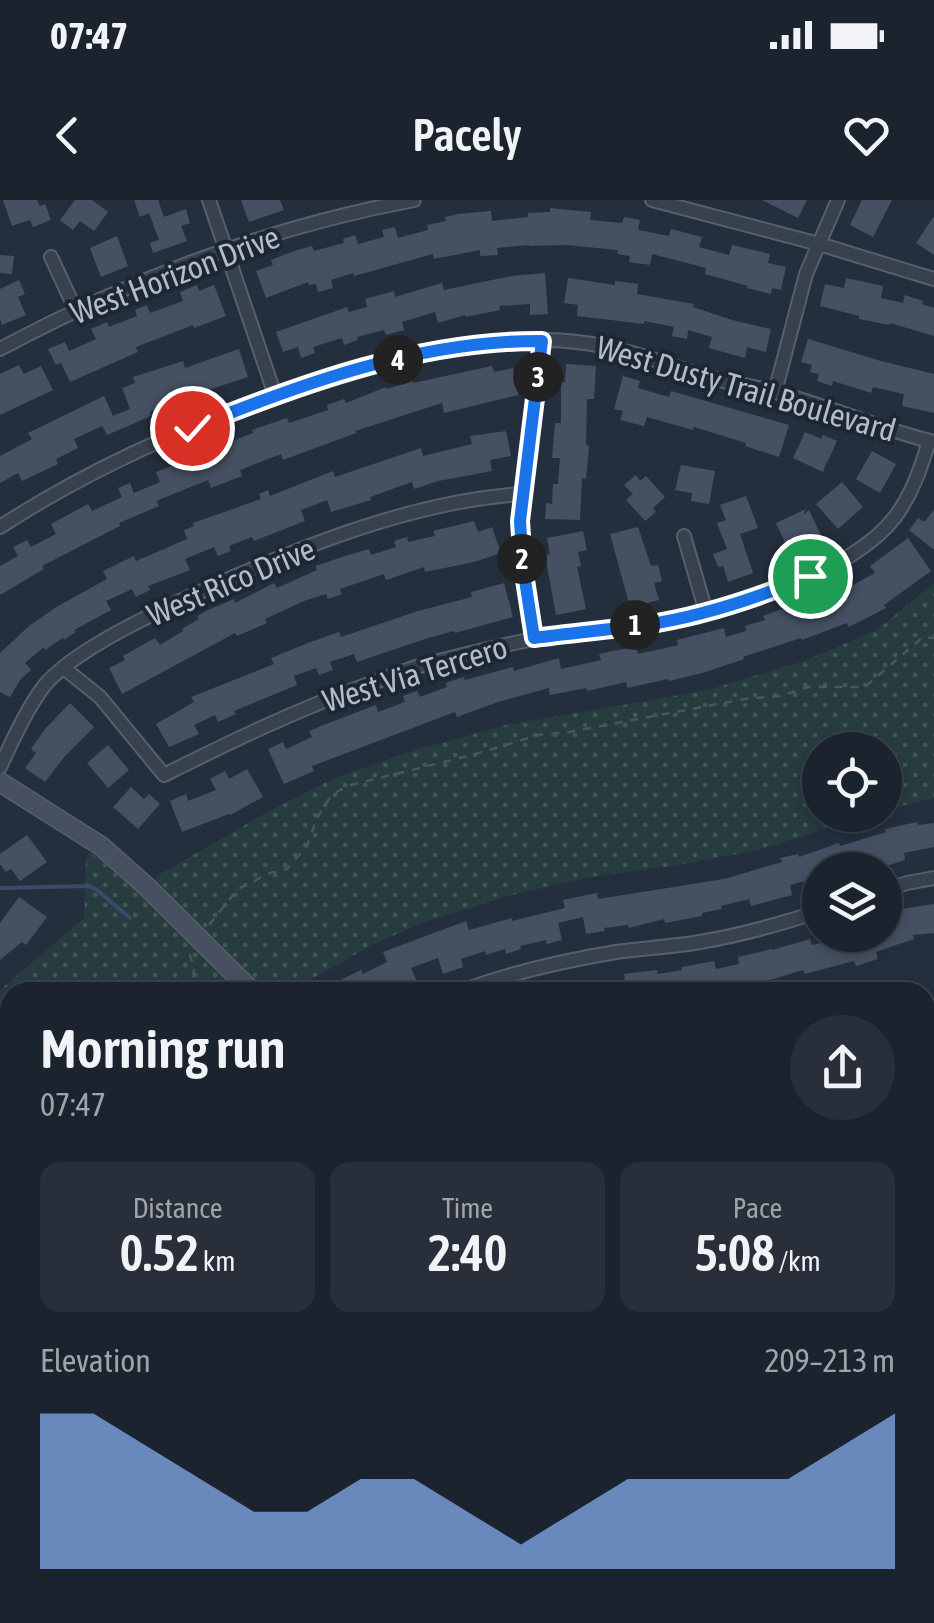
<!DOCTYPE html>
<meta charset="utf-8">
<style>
body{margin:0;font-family:"Asap Condensed",sans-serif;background:#282f3a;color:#f1f3f6;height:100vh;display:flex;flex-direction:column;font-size:38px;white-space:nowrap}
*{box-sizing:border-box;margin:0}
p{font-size:32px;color:#a0a4aa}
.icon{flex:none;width:55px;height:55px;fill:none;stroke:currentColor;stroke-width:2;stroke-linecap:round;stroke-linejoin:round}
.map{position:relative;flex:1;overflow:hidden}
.details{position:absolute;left:0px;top:782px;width:935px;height:642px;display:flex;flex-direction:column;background:#1b232e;border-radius:30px 30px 0 0;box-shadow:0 5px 15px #0003,0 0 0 2px #39404a}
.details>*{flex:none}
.fabs{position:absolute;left:802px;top:532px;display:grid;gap:20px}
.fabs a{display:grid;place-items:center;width:100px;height:100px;border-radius:50%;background:#1b232e;box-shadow:0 5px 15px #0003,0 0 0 2px #39404a;font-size:50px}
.pin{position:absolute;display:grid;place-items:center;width:85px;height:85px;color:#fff;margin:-42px;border:5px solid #fff;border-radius:50%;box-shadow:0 2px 10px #0007}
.km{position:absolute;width:50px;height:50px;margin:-25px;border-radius:50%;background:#222;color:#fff;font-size:28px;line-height:50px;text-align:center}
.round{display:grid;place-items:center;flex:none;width:105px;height:105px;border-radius:52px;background:#282f3a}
.overview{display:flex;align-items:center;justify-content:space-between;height:170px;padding:0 40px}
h1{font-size:55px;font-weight:600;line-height:75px}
.figures{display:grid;grid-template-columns:repeat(3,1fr);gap:15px;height:170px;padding:10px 40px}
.figures div{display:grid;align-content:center;border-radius:20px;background:#282f3a;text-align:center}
.figures b{font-size:50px;font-weight:600}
.figures small{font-size:28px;font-weight:400}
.figures p{font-size:28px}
.chart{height:280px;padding:20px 40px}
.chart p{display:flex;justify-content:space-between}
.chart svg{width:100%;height:180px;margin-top:10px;fill:#8ab4f8;opacity:.7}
.status{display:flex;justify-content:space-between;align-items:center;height:70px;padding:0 50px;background:#1b232e;direction:ltr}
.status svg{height:28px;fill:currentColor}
header{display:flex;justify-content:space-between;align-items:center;height:130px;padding:0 40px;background:#1b232e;font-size:45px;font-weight:600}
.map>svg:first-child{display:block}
.grass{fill:url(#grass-dots)}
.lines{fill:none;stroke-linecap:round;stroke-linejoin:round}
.stream{stroke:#394c67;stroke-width:4}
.building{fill:#455162}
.street-casing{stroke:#565f6c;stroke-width:16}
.secondary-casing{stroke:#565f6c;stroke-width:21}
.path{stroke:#44595c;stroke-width:2.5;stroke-dasharray:8 8;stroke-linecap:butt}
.street{stroke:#38414e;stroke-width:12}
.secondary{stroke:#465061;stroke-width:18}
.route-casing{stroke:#fff;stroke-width:20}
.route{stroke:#1a73e8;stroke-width:12}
.labels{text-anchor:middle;stroke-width:8;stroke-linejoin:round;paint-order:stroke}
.street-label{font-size:32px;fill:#b4bcc9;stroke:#1d2633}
</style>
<div class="status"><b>07:47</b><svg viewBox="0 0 49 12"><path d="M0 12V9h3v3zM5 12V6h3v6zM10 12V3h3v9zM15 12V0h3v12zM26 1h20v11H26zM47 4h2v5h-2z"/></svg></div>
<header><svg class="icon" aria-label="back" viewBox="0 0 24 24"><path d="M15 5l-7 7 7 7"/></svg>Pacely<svg class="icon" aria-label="heart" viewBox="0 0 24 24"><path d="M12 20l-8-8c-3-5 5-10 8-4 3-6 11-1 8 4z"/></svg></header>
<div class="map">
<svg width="934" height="1423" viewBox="0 0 934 1423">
<defs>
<pattern id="grass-dots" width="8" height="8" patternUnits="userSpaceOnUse" patternTransform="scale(2.5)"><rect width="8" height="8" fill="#263c3f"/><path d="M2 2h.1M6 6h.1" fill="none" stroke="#435659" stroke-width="1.8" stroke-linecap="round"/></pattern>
</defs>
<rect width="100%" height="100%" fill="#242f3e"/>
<path class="grass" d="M934 383V599L920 601 885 611V550H820V615H870L758 650 672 666 590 677 511 695 419 724 368 747 289 792H10V1024L0 1036V790L84 718 86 657 90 652 141 693 160 674 271 610 330 580 412 551 506 525 708 490 804 461 877 430Z"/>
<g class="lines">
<path class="stream" d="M0 688 89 686 97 690 130 718"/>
</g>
<path class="building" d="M3 0H37L40 6 45 4 51 20 33 27 30 20 12 26Z
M75 0H92L108 12 94 31 80 21 73 30 60 20Z
M134 0H158L164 17 186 9 190 23 181 26 187 41 153 53 150 43 159 40 149 13 140 17Z
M241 0H280L284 10 249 22Z
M762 0H807L798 18Z
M862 0H892L873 37 850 25Z
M550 8 591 12 590 20 622 23 624 17 640 20 638 30 669 36 671 29 702 37 699 47 729 55 732 45 770 54 768 63 786 67 781 90 772 88 771 94 747 88 748 86 705 74 706 68 652 54 650 65 629 62 630 56 617 54 618 50 567 45 529 46V45L497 48 498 55 480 56V50L434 59 433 54 354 76 353 73 331 80 333 88 318 92 316 84 309 85 308 82 266 98 256 71 273 65 271 60 297 50 312 46 314 51 344 43 343 39 355 35 358 44 384 37 382 30 395 27 398 38 428 30 427 25 446 21 445 17 458 14 491 11 492 21 528 17V13L550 12Z
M934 16V55L916 43Z
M117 36 128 66 101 77 90 48Z
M0 55 14 56 12 74 0 73Z
M545 73 548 114 530 115V104L499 106 500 110 466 117 465 115 438 123 435 112 402 122 404 130 386 135 384 130 357 137 358 140 344 145 342 138 313 147 315 153 301 158 298 147 283 152 276 132 347 107 349 112 367 107 365 99 394 91 395 97 442 83 444 90 511 76Z
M568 78 615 85V81L638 84 637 94 694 104 693 107 732 120 771 129 766 152 747 147 745 158 709 148 712 137 688 130 687 139 672 136 674 127 644 121V124L577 116 578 105 564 103Z
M846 78 883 86 881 98 903 103 905 95 923 101 922 104 934 108V136L890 123V125L859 119V116L820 106 825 84 844 88Z
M19 80 25 94 18 97 26 115 2 125 0 119V89Z
M197 85 199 91 214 85 226 116 194 128 193 125 136 147 138 152 70 182 61 163 56 165 48 149 65 142 69 151 96 139 91 129 107 122 109 127 137 116 135 110 147 105 150 113 183 101 180 92Z
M808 139 881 161 934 174V213L902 206 904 194 873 187 871 193 833 181 832 186 817 181 819 174 810 172 812 165 801 162Z
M239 149 248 177 196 194 197 198 178 204 177 201 150 212 151 216 107 235 102 226 74 239 78 248 56 259 58 264 22 281 18 273 0 283V256L32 239 28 233 104 196 113 216 130 209 122 188 135 183 133 177 183 161 185 168Z
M566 164 596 166 594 199H587L586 245 589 246 586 279 582 278 580 320 545 319 546 303 552 304 553 284H558L560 258H552L555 223H561V182H565Z
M19 165 24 174 41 166 53 190 0 215V174Z
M492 166 494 172 513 168 518 195 444 213 442 203 355 231 356 233 283 260 281 254 240 270 242 276 211 288 208 280 156 301 159 306 119 323 120 326 42 366 44 369 0 395V366L18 356 13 347 27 340 31 347 56 334 51 324 88 304 92 311 122 297 118 288 130 283 134 293 160 282 156 272 174 265 173 262 190 255 193 261 215 253 212 245 228 239 229 242 253 233 252 230 287 218 289 223 328 210 327 205 344 199 346 203 386 187 387 189 413 181V183Z
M623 176 640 181 638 188 669 197 671 191 789 225 779 257 745 246 746 243 694 227 693 230 647 217 644 226 620 220 623 211 614 209Z
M506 231 511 256 490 260 492 271 438 281 414 289 412 282 370 297 371 300 331 312 327 300 301 310 305 321 254 341 252 337 229 346 231 351 218 356 214 347 185 359 190 370 148 386 150 390 136 397 132 389 106 401 111 410 74 430 76 432 64 440 63 438 45 450 44 447 25 463 31 470 20 480 10 497 0 492V453L29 426 58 406 107 379 103 371 134 356 136 361 187 339 184 330 194 326 193 323 261 299 259 294 268 290 270 296 333 271 335 277 421 248 423 256 472 244 470 236Z
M805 232 821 239 823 235 837 241 827 263 825 262 826 264 823 272 793 258Z
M872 251 896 264 880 293 856 279Z
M681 265 715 271 709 304 691 301 692 293 675 290Z
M636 275 640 281 646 276 665 297 653 308 656 312 645 321 626 300 633 294 624 285Z
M842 282 863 307 838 329 816 304Z
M746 296 758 328 740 334 753 373 728 382 723 366 718 367 713 354 727 349 717 323 726 320 720 305Z
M806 309 803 315 809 310 824 342 791 355 776 323Z
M934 310V350L909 330 918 318 924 322Z
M474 321 478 332 492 327 501 353 474 362 425 372 424 367 386 380 384 374 340 389 342 394 328 399 326 394 304 401 265 419 267 423 237 436 235 433 122 494 109 468 125 460 123 456 155 438 160 445 183 431 182 429 199 419 197 416 208 410 234 399 235 403 274 383 277 388 317 370 316 366 342 357 369 349 371 355 396 347 394 341 407 337 408 342 435 336 433 331Z
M638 327 651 366 658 365 662 381 654 383 659 400 630 407 610 334Z
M583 331 587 350 578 352 581 366 577 367 586 409 556 415 545 355 550 354 547 338Z
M908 338 931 371 884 405 886 408 849 427 847 423 802 440 801 438 743 457 744 459 702 473 669 481 668 479 627 488 626 482 587 491 586 488 550 495 549 488 498 502 457 517 455 512 312 566 314 571 284 584 268 549 283 542 286 549 312 537 309 531 326 524 376 505 378 512 405 502 403 496 417 491 420 497 447 487 446 483 464 477 465 480 513 467 514 471 559 458 561 469 601 460 599 454 613 451 636 447 638 454 661 449 678 445 677 440 724 428 726 437 746 431 745 426 765 420 763 416 804 401 806 407 833 397 830 391 848 382 851 386 875 373 870 366Z
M504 383 513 417 455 433 454 431 428 438 357 462 354 454 330 462 333 470 319 475 316 468 294 476 297 485 234 511 236 514 218 522 215 515 194 525 199 534 169 547 156 524 194 502 191 497 274 464 271 458 308 443 339 432 341 437 418 411 472 397 471 392Z
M70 503 94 527 65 556 45 582 25 568 36 553 31 549 45 529Z
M108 545 129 570 108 588 87 563Z
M247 569 263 597 230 615 229 614 182 632 170 601 186 594 188 601 216 590 210 579 225 571 229 579Z
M131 587 144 599 149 594 160 604 138 629 113 607Z
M917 622 918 625 934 623V647L904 653 905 660 874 670H820V677L790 685 792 695 751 706 749 699 721 706 722 709 702 713V716L665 723 664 719 629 728 628 725 604 728 605 731 586 734 583 717 558 723 562 740 547 744 546 740 520 746 521 749 506 754 505 749 486 755 485 751 461 759 463 767 443 774 438 758 411 768 418 784 398 792H315L361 770 363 774 387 762 383 752 466 721 469 730 512 718V721L565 708 563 700 597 693 598 699 724 679 782 662 780 658 798 654 799 657 839 643 840 646 886 632 885 629Z
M27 635 47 662 20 681 11 669 6 672 0 664V654Z
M19 697 47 717 26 745 22 742 0 760V723Z
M934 704V733L913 735 914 739 876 752 878 759 856 766 854 761 805 774 803 770 761 783 762 791 755 792H606L604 784 625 780 624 774 657 770 658 774 682 770V767L714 761 716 769 739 764 738 757 772 749V750L810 739 812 745 835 739 834 735H885V714L902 709Z
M579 782 581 792H550L549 789Z
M10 1059V1112L0 1123V1071Z
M10 1185V1217L0 1207V1195Z
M0 1294 10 1298 1 1327H0Z
M0 1377 10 1399V1410L0 1415Z"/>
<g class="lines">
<defs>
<path id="street" d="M209 0 275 195
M652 0 819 44 934 79
M51 57 76 111
M0 149C129 80 270 27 414 0
M775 192 806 74 838 0
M0 327C114 253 244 201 375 166 440 149 509 134 577 142 628 147 674 168 723 181 740 185 758 187 775 192 829 206 880 229 934 242
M684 336 706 412
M534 439 523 367 520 321 542 141
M65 469 100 497 164 575C230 542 296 510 366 485 385 479 404 470 423 465 460 456 497 446 534 439 572 431 610 430 647 424 720 411 848 378 895 317 912 294 921 268 929 241
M0 567C13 540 26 510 44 486 72 452 141 420 180 401 285 353 408 301 523 294
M885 690 907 683 934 678
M459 792C509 773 562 761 616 752 644 748 672 747 700 742 741 735 781 724 820 711
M0 1162 10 1151
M614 1415 615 1423
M38 1423 57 1415"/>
<path id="secondary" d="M0 582 101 646 146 686 253 792
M925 1356 934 1355
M367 1423 405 1415"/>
</defs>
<use href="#street" class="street-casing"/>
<use href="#secondary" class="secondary-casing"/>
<path class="path" d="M209 725 238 689 270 673 287 669 307 646 317 618 332 594 351 585 472 555 539 535 569 532 745 499 780 496 808 487H865L923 437 934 438
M187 792C198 776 194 765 187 748
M0 911 10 915"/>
<use href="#street" class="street"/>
<use href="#secondary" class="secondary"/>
</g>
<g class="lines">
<defs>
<path id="route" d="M192 228C303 183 422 140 542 141L520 321 523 367 534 438C571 433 607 430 644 425 700 417 757 398 810 376"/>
</defs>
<use href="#route" class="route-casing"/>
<use href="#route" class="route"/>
</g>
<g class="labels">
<g class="street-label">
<text transform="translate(175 75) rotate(-21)" y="11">West Horizon Drive</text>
<text transform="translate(746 189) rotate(16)" y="11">West Dusty Trail Boulevard</text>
<text transform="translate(231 382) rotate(-23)" y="11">West Rico Drive</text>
<text transform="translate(415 474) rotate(-17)" y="11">West Via Tercero</text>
</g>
</g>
</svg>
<div class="fabs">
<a><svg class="icon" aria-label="locate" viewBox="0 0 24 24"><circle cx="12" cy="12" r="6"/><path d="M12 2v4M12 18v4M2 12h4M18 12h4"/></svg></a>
<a><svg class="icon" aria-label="layers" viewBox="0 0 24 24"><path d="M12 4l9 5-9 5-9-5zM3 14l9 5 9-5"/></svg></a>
</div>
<div class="pin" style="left:810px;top:376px;background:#1e9e55"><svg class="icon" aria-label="arrive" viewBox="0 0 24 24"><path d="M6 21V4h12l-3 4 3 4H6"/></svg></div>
<div class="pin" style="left:192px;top:228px;background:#d93025"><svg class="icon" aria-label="check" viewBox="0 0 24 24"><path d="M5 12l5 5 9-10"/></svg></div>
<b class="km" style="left:635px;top:425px">1</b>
<b class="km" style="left:522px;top:359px">2</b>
<b class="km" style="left:538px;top:177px">3</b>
<b class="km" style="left:398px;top:160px">4</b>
<section class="details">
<div class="overview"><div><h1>Morning run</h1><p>07:47</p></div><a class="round"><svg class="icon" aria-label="share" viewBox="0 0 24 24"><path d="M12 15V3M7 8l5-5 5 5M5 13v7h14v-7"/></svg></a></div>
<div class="figures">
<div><p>Distance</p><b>0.52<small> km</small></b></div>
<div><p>Time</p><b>2:40</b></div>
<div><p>Pace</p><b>5:08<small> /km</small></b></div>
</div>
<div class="chart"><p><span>Elevation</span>209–213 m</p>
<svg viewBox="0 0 160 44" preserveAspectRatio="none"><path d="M0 44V6L10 6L20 14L30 22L40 30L50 30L60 22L70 22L80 30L90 38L100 30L110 22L120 22L130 22L140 22L150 14L160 6V44z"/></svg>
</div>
</section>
</div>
